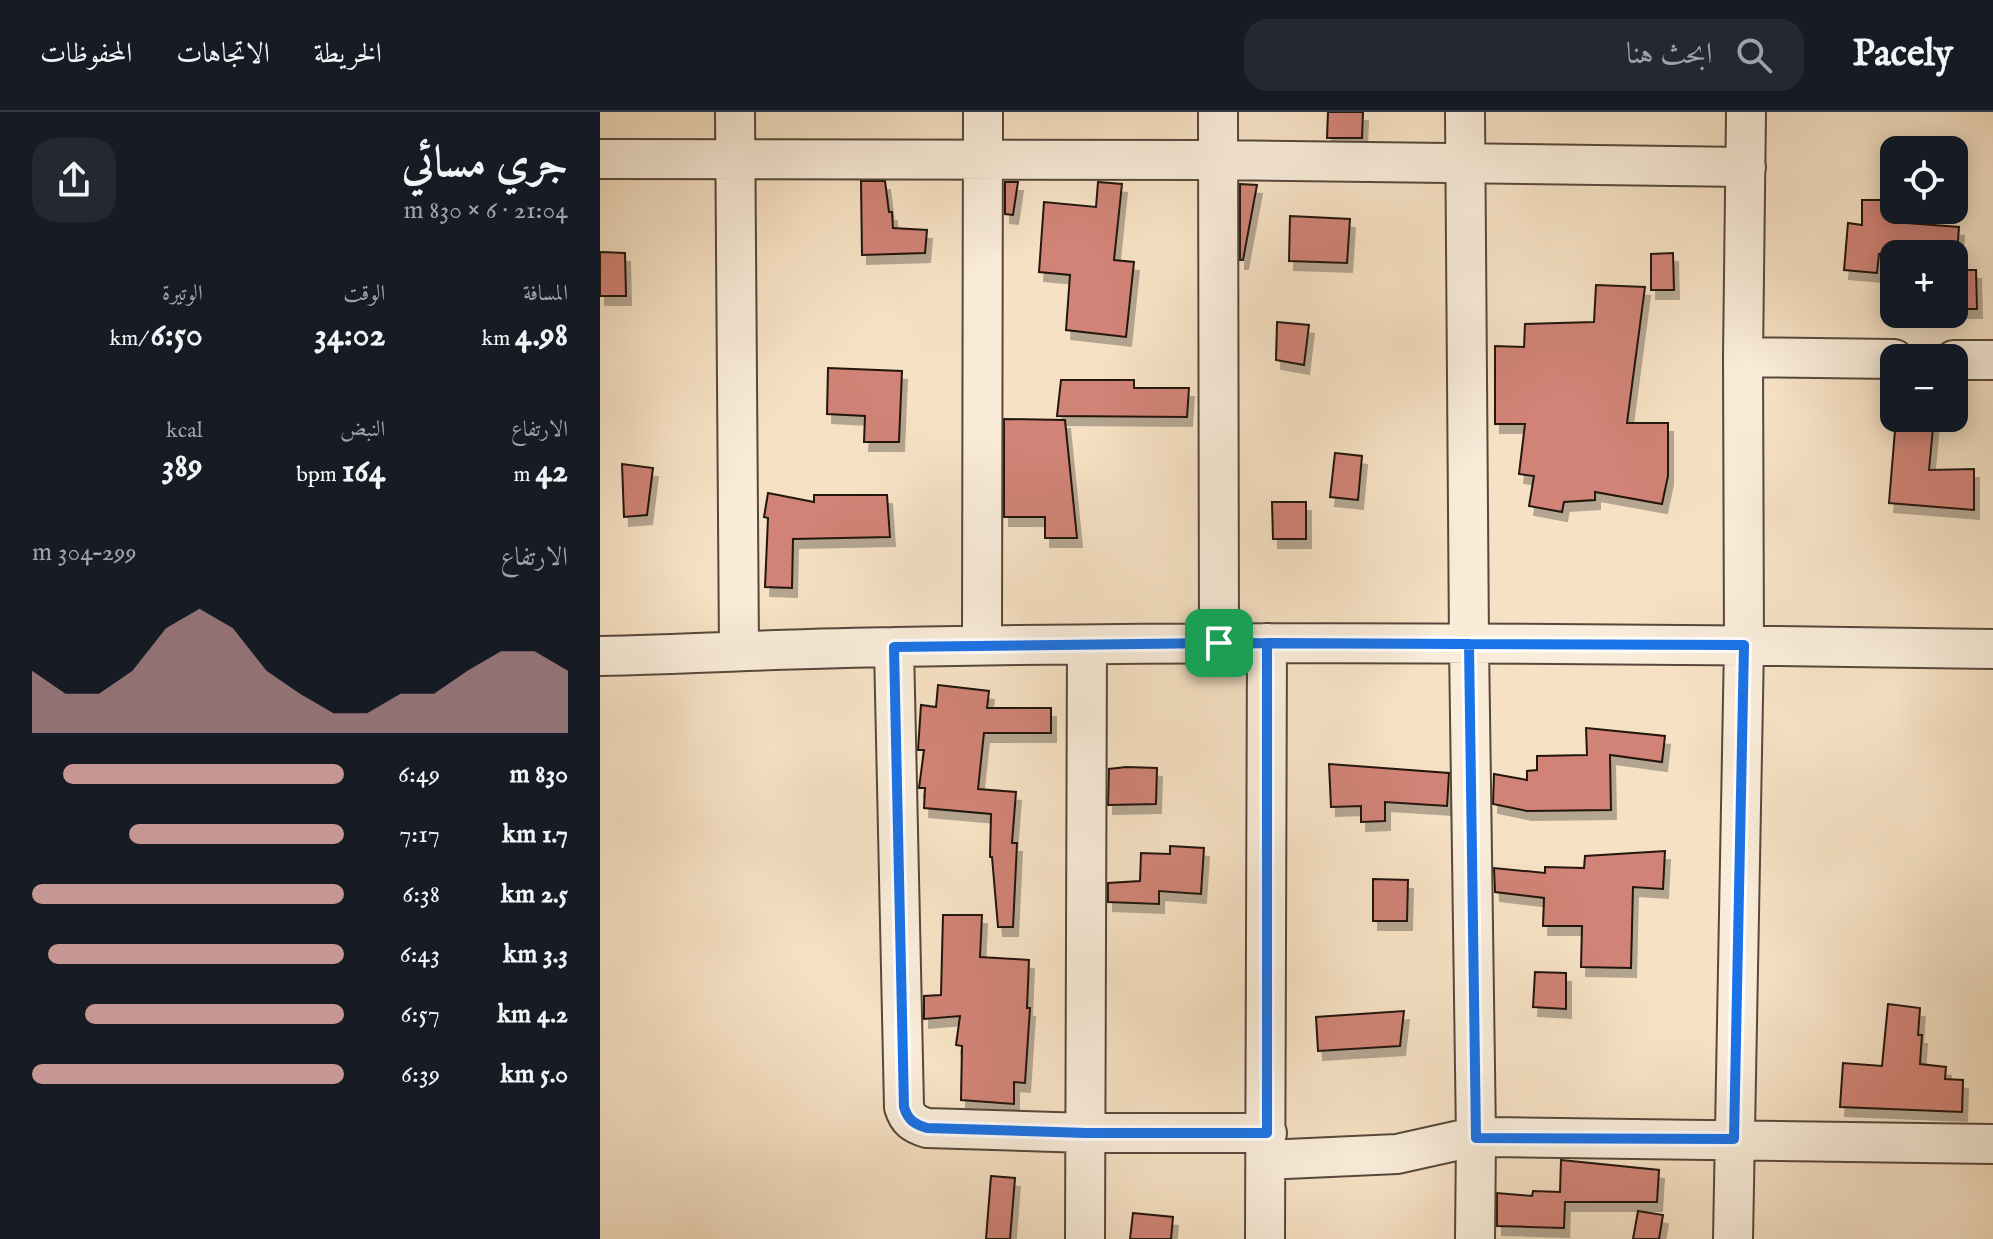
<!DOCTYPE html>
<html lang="ar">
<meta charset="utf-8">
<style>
body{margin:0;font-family:"IM FELL English",Amiri,serif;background:#242831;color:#f1f3f6;direction:rtl;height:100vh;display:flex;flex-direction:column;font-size:30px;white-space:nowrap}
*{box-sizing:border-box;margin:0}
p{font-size:26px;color:#9ea1a6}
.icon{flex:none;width:44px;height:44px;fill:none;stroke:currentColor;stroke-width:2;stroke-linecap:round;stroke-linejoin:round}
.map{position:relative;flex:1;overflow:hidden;direction:ltr}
.side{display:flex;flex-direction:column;background:#171b24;width:600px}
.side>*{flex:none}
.tools{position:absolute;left:1280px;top:24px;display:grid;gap:16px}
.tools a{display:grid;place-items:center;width:88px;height:88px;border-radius:16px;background:#171b24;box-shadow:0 4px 20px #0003;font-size:40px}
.pin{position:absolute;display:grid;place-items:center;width:68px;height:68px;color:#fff;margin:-34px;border-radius:16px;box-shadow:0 4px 12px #0006}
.round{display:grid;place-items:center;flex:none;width:84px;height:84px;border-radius:24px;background:#242831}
.summary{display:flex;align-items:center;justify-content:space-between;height:136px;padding:0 32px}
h1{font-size:44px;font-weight:800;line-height:60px}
.stats{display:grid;grid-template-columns:repeat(3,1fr);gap:12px;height:136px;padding:8px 32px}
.stats div{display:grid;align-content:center}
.stats b{font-size:34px;font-weight:800}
.stats small{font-size:22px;font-weight:400}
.stats p{font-size:22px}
.chart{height:224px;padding:16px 32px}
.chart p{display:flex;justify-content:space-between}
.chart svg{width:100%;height:144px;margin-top:8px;fill:#c59692;opacity:.7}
ul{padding:0 32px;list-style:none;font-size:26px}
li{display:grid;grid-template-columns:128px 96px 1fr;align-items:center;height:60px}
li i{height:20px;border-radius:10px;background:#c59692}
header{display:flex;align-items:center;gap:48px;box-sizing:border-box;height:112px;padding:0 40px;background:#171b24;border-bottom:2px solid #363941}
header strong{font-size:38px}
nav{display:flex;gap:44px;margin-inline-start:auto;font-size:28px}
.search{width:560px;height:72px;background:#242831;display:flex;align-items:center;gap:20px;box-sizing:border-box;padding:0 28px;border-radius:24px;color:#9ea1a6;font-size:30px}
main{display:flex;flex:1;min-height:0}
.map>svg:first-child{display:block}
.building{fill:#d08376;stroke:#22150e;stroke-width:2;filter:url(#shadow)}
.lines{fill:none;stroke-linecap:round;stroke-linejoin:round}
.minor-casing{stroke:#57483c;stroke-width:42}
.minor{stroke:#f9ecd9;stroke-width:38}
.route-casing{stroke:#fff;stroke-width:16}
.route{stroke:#1a73e8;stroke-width:10}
</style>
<header>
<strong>Pacely</strong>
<div class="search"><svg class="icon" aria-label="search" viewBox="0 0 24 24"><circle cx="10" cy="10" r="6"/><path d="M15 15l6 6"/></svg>ابحث هنا</div>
<nav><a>الخريطة</a><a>الاتجاهات</a><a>المحفوظات</a></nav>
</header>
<main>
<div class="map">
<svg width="1393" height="1127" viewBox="0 0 1393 1127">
<defs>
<filter id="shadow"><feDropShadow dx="5" dy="9" stdDeviation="0" flood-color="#0004"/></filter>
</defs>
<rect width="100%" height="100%" fill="#f6e1c4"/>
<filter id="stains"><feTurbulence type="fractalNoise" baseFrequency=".0025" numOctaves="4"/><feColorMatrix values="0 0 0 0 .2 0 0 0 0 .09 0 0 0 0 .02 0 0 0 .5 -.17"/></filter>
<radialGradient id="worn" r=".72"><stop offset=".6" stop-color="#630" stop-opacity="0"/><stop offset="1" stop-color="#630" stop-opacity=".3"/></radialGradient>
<path class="building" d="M728 0H763L762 26H727Z
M261 69H285L289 100H292L293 116 327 118 325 141 262 143Z
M405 70H418L413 103 405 102Z
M498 70 522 72 514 148 534 150 526 225 466 218 470 163 439 160 444 90 496 95Z
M640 72 657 73 643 148H640Z
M1262 88H1294V110L1359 115 1357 142H1279L1277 161 1244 158 1248 111 1262 113Z
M690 104 750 107 747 151 689 149Z
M0 140 25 141 26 184H0Z
M1073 141 1074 178H1051V142Z
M1354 158H1376L1377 197H1354Z
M996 173 1045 175 1027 311H1068V364L1062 392 995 380V388L964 390 962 400 929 394 934 364 919 362 925 312H895V234L924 235 925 212 994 210Z
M677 210 709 213 704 253 676 248Z
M228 256 302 259 299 330H264L265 304 227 302Z
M461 268H534V276H589L587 305 457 304Z
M1296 306H1334L1329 358 1374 357V398L1289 391Z
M404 307 465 308 477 426H445V405H404Z
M735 341 762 344 758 388 730 385Z
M22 352 53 356 47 403 24 405Z
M168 381 214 390V383H287L290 425 193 427 192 476 165 475 168 406 164 405Z
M672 390H706V427H673Z
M338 573 389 579 387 596H451V621H384L378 677 416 680 412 731H417L413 815H398L392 745H390L391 702 324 696 325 676H319L324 638H318L321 593 336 595Z
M986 616 1065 624 1062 650 1010 643 1011 698 927 699 893 692 894 662 927 668V659L937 658V644L987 643Z
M729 652 849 661 847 694 785 690V709L761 710V694L731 695Z
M526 655 557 656 556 692 508 693 509 657Z
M570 734 604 736 601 782 559 779V792L508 790V771L540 769 541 741 570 742Z
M1065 739 1063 777 1033 775 1031 856 981 855 982 814H943L944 786 895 780 894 756 945 761V755L984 756 985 744Z
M773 767 808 768 807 809H773Z
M343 803H382L380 845 429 848 427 896H430L425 971 414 970V992L361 988 362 934 356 933 360 904 324 907V884L341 883Z
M935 860 966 861V897L933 895Z
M1288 892 1320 896 1318 923H1322L1320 952 1346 955 1345 967 1363 968 1362 1000 1240 995 1243 951 1282 954Z
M804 899 800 934 718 939 716 905Z
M961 1048 1059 1058 1057 1090H965L964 1116 897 1114V1081L932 1084 933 1079 960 1080Z
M391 1064 415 1066 410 1127H386Z
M1038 1099 1063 1103 1059 1127H1033Z
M533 1101 573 1105 571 1127H530Z"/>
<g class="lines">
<defs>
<path id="minor" d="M135 0 139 538
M618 0 619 531
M865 0 869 532 876 1026 875 1127
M0 47 617 48 1146 55
M1143 245 1294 247
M1354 248H1393
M382 533 383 0
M294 535 304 995C308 1008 314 1012 327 1016L486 1021H667
M0 544C98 542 196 536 294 535 660 528 1027 531 1393 537
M666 1048 797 1042 860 1028 893 1025 1393 1032
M485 1127 487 533
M665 1127 667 531
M1133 1127 1144 533 1143 245 1146 0"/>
</defs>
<use href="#minor" class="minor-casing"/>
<use href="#minor" class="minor"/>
</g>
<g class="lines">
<defs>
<path id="route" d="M619 531 294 535 304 995C308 1008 314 1012 327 1016L486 1021H667V531L869 532 876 1026 1134 1027 1144 533C969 532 794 531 619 531"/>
</defs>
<use href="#route" class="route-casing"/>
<use href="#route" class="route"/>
</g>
<rect width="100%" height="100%" filter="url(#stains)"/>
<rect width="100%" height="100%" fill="url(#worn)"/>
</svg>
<div class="tools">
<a><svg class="icon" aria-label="locate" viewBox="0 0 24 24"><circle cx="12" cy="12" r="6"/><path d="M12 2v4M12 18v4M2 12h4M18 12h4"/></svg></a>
<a>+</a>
<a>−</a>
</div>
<div class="pin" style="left:619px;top:531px;background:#1e9e55"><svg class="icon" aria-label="arrive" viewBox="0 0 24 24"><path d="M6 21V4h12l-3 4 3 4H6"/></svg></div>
</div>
<section class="side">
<div class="summary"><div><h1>جري مسائي</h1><p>21:04 · 6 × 830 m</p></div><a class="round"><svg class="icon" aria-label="share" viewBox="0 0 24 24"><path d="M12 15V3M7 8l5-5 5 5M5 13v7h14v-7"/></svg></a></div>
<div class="stats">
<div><p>المسافة</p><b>4.98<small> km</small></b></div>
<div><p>الوقت</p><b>34:02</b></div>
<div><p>الوتيرة</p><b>6:50<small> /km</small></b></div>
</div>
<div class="stats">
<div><p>الارتفاع</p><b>42<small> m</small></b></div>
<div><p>النبض</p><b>164<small> bpm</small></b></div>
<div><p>kcal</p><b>389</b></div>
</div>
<div class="chart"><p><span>الارتفاع</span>299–304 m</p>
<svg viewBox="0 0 160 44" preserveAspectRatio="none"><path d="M0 44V25L10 32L20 32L30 25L40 12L50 6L60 12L70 25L80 32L90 38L100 38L110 32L120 32L130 25L140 19L150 19L160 25V44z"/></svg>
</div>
<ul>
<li><b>830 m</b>6:49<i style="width:90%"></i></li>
<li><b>1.7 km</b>7:17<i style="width:69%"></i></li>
<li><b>2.5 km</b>6:38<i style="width:100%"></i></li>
<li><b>3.3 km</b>6:43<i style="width:95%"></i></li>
<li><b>4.2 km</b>6:57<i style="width:83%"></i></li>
<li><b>5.0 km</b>6:39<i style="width:100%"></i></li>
</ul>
</section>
</main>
